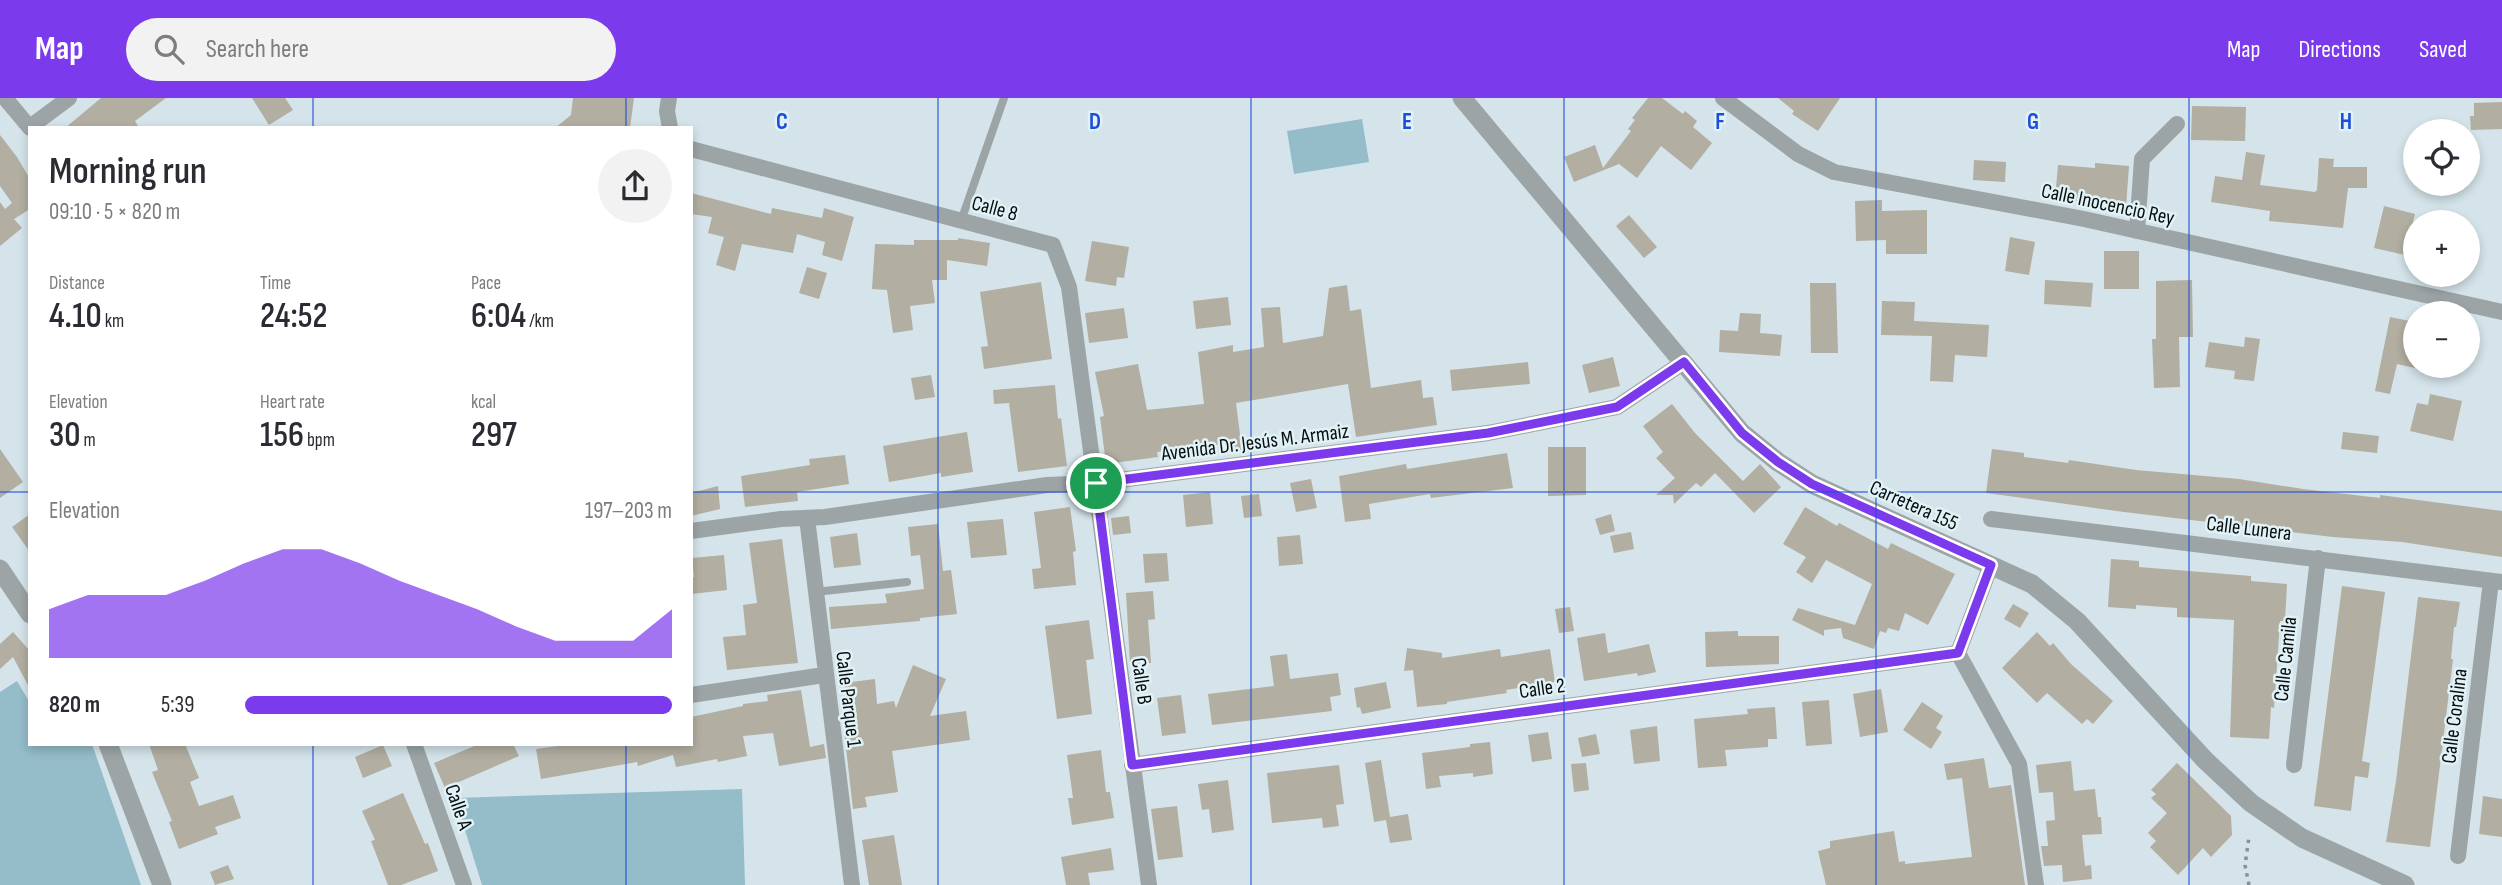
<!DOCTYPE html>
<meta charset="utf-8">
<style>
body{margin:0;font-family:"Sofia Sans Condensed",sans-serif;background:#f2f2f3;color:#2b2b33;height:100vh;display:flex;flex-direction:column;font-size:26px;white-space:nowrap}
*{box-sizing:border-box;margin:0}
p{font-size:23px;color:#7c7c81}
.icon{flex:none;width:38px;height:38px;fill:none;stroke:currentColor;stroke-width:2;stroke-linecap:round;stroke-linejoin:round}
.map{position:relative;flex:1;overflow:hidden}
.details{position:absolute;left:28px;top:28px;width:665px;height:620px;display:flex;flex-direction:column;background:#fff;border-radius:0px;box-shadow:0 4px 10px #0003}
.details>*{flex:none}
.buttons{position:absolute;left:2403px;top:21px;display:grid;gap:14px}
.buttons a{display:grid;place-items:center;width:77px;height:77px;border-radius:50%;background:#fff;box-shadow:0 4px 10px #0003;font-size:35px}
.pin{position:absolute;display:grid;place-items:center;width:60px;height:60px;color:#fff;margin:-30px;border:4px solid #fff;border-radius:50%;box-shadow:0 2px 7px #0007}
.round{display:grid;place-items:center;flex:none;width:74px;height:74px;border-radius:37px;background:#f2f2f3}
.overview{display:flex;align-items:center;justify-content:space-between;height:119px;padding:0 21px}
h1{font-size:38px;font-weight:600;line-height:52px}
.figures{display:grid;grid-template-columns:repeat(3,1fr);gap:10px;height:119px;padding:7px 21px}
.figures div{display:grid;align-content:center}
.figures b{font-size:35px;font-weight:600}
.figures small{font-size:19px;font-weight:400}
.figures p{font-size:19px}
.chart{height:196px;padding:14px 21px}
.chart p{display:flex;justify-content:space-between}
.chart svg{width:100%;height:126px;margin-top:7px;fill:#7c3aed;opacity:.7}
ul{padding:0 21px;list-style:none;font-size:23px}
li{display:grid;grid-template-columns:112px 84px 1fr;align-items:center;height:52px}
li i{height:18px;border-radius:9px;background:#7c3aed}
header{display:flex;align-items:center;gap:42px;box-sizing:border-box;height:98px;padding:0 35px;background:#7c3aed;color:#fff}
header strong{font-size:33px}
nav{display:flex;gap:38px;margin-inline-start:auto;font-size:24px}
.search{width:490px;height:63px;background:#f2f2f3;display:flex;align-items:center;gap:18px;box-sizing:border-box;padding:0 24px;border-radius:38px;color:#7c7c81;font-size:26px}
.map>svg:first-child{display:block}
.green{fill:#95bcc9}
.building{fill:#b2aea1}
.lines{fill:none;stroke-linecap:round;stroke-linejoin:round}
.path{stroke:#859195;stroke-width:3.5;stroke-dasharray:3.5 5;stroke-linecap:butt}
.service{stroke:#9da4a6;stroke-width:8}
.minor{stroke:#9da4a6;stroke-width:16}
.tertiary{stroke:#9da4a6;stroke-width:19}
.route-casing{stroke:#fff;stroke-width:14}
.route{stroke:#7c3aed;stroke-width:9}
.grid{fill:none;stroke:#1d4ed8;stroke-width:2;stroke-opacity:0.55}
.labels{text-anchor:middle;stroke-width:5;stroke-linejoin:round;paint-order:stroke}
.street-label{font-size:21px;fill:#080d0e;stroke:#e1f2f7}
.grid-label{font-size:23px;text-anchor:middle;font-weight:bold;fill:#1d4ed8;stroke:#e1f2f7;stroke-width:5;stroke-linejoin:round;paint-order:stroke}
</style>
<header>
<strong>Map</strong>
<div class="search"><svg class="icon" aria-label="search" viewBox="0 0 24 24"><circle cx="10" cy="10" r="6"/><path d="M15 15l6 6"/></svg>Search here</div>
<nav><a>Map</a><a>Directions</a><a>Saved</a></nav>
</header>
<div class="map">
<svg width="2502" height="787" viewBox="0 0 2502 787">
<rect width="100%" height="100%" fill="#d4e4ea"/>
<path class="green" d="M1362 21 1369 64 1294 76 1287 33Z
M17 583 30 605V646H92L141 787H0V594Z
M742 691 745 787H482L455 700Z"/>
<path class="building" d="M101 0H166L135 23 139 30H65Z
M252 0H285L293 12 269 27Z
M573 0H634L630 30H555L571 17Z
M1648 0H1662L1683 16 1685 13 1697 23 1693 29 1712 45 1691 72 1661 48 1637 80 1619 66 1574 84 1564 59 1595 47 1603 70 1631 33 1628 31 1635 22 1632 20Z
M1778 0H1840L1818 33 1792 16 1794 13Z
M2502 4V31L2471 32 2470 18H2474V5Z
M2192 8 2246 9 2245 43 2191 42Z
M0 37 17 59 30 81V111L14 121 22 130 0 148V104L5 111 12 105 0 88Z
M2246 54 2265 57 2260 87 2315 94 2317 92 2319 60 2334 61 2333 69H2367V90H2348L2343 130 2269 123 2270 113 2211 104 2215 78 2242 82Z
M1974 62 2006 64 2005 84 1973 82Z
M2095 65 2129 68 2126 109 2055 101 2058 67 2095 70Z
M691 95 771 116 772 110 822 120 824 110 854 119 842 163 822 157 825 144 797 136 793 155 742 146 735 173 716 167 724 139 708 135 712 119 691 116Z
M1882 102V113L1927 112V156H1886V142L1856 143 1855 103Z
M2384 108 2415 116 2405 157 2374 150Z
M1629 117 1657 149 1644 160 1616 128Z
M2010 139 2035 144 2029 177 2005 173Z
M958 140 990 145 987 168 947 162V182H932L935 205 910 208 913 232 893 235 887 192 872 191 875 146 914 147V142H958Z
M1092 143 1129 149 1124 180 1117 179 1116 188 1085 183Z
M2104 153H2139V191H2104Z
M807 169 827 175 819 201 799 195Z
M2045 182 2093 185 2091 209 2044 206Z
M2192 182 2193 239H2179L2180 289 2154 290 2152 241H2156V183Z
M1041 184 1052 261 984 271 981 249 988 248 980 194Z
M1810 185H1836L1838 255H1811Z
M1347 187 1350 213 1361 211 1371 290 1421 282 1423 300 1433 299 1437 327 1356 339 1348 286 1236 305 1242 352 1219 355 1218 347 1157 354 1158 359 1106 366 1100 319 1104 318 1095 274 1138 266 1147 312 1204 306 1198 254 1233 247V254L1264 249 1261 210 1280 209 1283 245 1323 238 1329 190Z
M1228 199 1231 227 1196 231 1193 203Z
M1882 203 1915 204 1914 223 1989 227 1987 259 1955 257 1953 284 1930 283 1932 238 1881 237Z
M1124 210 1128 240 1089 245 1085 215Z
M1740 215 1761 216 1760 235 1782 237 1780 258 1719 254 1720 232 1738 233Z
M2390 219 2410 223 2409 229 2415 231V270L2397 266 2390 296 2375 293Z
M2245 239 2260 241 2254 283 2234 281 2235 273 2205 269 2209 244 2244 249Z
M1613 259 1620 288 1589 295 1582 267Z
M1528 264 1530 286 1452 293 1450 272Z
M931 277 935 299 915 302 911 280Z
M1055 287 1058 321 1061 320 1067 368 1018 374 1009 305 994 306 993 292Z
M2430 296 2462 303 2453 343 2410 333 2417 305 2428 307Z
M1672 306 1695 335 1743 383 1760 366 1781 389 1754 415 1715 375 1701 389 1696 385 1674 406 1673 397H1656L1675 380 1656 360 1663 354 1643 328Z
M967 334 973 374 941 379V375L889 384 883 348Z
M2343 334 2379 338 2377 355 2341 351Z
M1548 349H1586V397L1548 398Z
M0 351 23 384 0 400Z
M1992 351 2024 355V359L2068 365 2069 362 2136 372 2239 381 2303 391 2380 400V397L2502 413V459L2402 444 2333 439 2124 414 1986 395Z
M1507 355 1513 390 1431 400 1430 396 1369 406 1371 421 1345 424 1339 378 1406 366 1407 371Z
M845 357 849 386 797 394 798 403 745 409 741 378 810 367 809 361Z
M1311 381 1317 410 1296 414 1290 385Z
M718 388 720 411 691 418V395Z
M1210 394 1213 426 1186 429 1183 397Z
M1259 396 1262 418 1244 420 1241 398Z
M1070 409 1076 453 1073 454 1076 487 1034 491 1032 471 1041 470 1034 414Z
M1805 409 1837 428 1839 425 1888 451 1891 445 1955 476 1928 527 1905 515 1899 533 1888 530 1886 535 1880 533 1874 551 1843 540 1841 530 1824 532V538L1792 522 1798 510 1855 527 1872 486 1826 462 1812 485 1796 474 1806 459 1783 446Z
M30 416V454L12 429Z
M1611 416 1615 433 1600 437 1595 421Z
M1129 418 1131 435 1113 437 1111 420Z
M1003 421 1007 457 971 460 967 424Z
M938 426 943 473 951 472 957 516 920 520V523L831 531 829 509 887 505 885 496 924 491 920 457 911 458 908 429Z
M1631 434 1634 451 1614 455 1610 438Z
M857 435 861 467 834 470 830 439Z
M1300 437 1303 466 1279 468 1277 439Z
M782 441 798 565 727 572 723 539 746 537 743 507 757 505 749 445Z
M1167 455 1169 483 1145 485 1143 456Z
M724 457 727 492 691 496V479H694L692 460Z
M2111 461 2139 463V469L2251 478V483L2287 486 2285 523H2280L2274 610 2271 609 2269 641 2230 639 2234 522 2177 519V510L2136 507V511L2108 509Z
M2342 488 2385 494 2362 663 2370 665 2368 680 2355 678 2351 713 2314 708Z
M1153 493 1155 521 1148 522 1151 565 1130 566 1126 495Z
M2418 499 2460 504 2456 529H2454L2451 561H2453L2430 749 2386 744 2396 683Z
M2013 506 2029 515 2020 530 2004 521Z
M1570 509 1574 533 1559 535 1555 511Z
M1089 522 1094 561 1086 562 1092 616 1057 621 1045 528Z
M1738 533V538H1779V566L1706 569 1705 534Z
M13 534 30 553V591L13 559 0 571V546Z
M2037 534 2050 548 2053 545 2071 566 2113 603 2093 626 2087 621 2082 626 2047 595 2037 605 2002 570Z
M1605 535 1608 555 1649 546 1656 574 1638 578 1637 575 1584 583 1577 540Z
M1407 550 1442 555V560L1500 551 1501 559 1550 551 1555 584 1506 592 1507 595 1447 604V606L1417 609 1413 572 1404 573Z
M1287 556 1290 581 1338 575 1341 597 1330 599 1332 613 1212 627 1208 596 1274 588 1270 558Z
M913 567 946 581 930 618 966 613 970 642 892 653 898 694 865 699 867 709 853 711 843 624 848 623 844 585 875 581 877 606 894 603 896 610Z
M1386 584 1391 610 1362 616 1360 609 1357 610 1354 590Z
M1881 591 1888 634 1860 639 1853 596Z
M801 592 810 649 824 646 826 660 779 668 773 635 743 638 747 658 718 664 717 661 676 669 673 657 638 668 637 664 541 681 536 651 572 646H691V619L743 608V606L768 603 767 597Z
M1181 597 1186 635 1162 638 1157 600Z
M1829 602 1832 646 1806 648 1802 604Z
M1922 604 1943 618 1936 630 1942 634 1931 651 1903 632Z
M1775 609 1777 641H1768V649L1725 652 1727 668 1698 670 1694 621 1748 616 1747 611Z
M1657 628 1660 663 1634 666 1630 632Z
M1548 634 1552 661 1532 664 1528 637Z
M1596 636 1600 656 1582 659 1578 640Z
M1490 644 1493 676 1473 679V675L1439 678 1441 689 1426 691 1422 655 1470 649V646Z
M149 646H185L199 680 190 684 199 708 233 697 241 720 215 729 218 736 179 751 169 724 172 723 152 674 158 672Z
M479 646H513L519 658 445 690 434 665Z
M383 647 392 668 363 680 355 659Z
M1101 652 1106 694H1110L1114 720 1072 727 1068 700H1073L1067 657Z
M1984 660 1989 690 2011 687 2025 787H1826L1818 753 1830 750V743L1894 733 1899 764 1905 763V766L1972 759 1962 680 1947 682 1944 666Z
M1381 662 1390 719 1408 716 1412 742 1390 745 1386 722 1374 724 1365 665Z
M2071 663 2074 693 2095 691 2098 719H2101L2102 736 2082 737 2085 768 2091 767 2092 781 2063 784 2062 767 2044 768 2041 748H2048L2046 723 2055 722 2053 694 2039 695 2036 667Z
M1586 665 1589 692 1574 694 1571 666Z
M2177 665 2231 718 2232 737 2211 759 2203 750 2178 777 2150 749 2156 743 2148 735 2167 715 2151 700 2156 696 2151 692Z
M1339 667 1344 706 1336 707 1339 728 1323 730 1322 720 1272 725 1267 675Z
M1228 682 1234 732 1212 735 1209 711 1202 712 1198 686Z
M403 695 425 746 428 745 438 773 401 787H388L371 743 375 742 362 713Z
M2483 698 2502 701V739L2479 736Z
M1177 708 1183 759 1158 762 1151 711Z
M894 737 902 787H869L862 742Z
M1111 750 1114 772 1088 775 1090 787H1066L1061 759Z
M228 767 234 781 215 787 210 774Z"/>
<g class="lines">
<path class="path" d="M2249 787 2245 767 2249 739"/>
<path class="service" d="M961 123 1004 0
M815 494 907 484"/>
<path class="minor" d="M5 0 30 30
M669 0 667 13 670 30
M1723 0 1798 56 1834 74 2084 121 2502 214
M30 29 69 0
M691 51 1053 147 1069 189 1149 787
M2137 133 2142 61 2177 26
M807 420 852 787
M1991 421 2502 484
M691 433 781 421 825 419 1047 387 1096 385 1488 335 1617 309 1684 264
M1958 555 2019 666 2036 787
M1958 555 1991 467
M691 597 824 577
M414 646 464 787
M1132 667 1958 555
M2294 667 2318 460
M2458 758 2491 483"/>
<path class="tertiary" d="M1462 0 1742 335 1778 364 1812 386 2032 486 2077 523 2205 662 2251 705 2302 740 2405 787
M0 471 30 516
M108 646 162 787"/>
</g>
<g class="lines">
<defs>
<path id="route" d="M1684 264 1742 335 1778 364 1812 386 1991 467 1958 555 1132 667 1096 385 1488 335 1617 309Z"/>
</defs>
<use href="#route" class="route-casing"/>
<use href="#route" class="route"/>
</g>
<path class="grid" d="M313 0V30M626 0V30M938 0V787M1251 0V787M1564 0V787M1876 0V787M2189 0V787M0 394H30M691 394H2502M313 646V787M626 646V787"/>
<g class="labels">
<g class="street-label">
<text transform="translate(2108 106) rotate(12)" y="7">Calle Inocencio Rey</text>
<text transform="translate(995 110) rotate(15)" y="7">Calle 8</text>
<text transform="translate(1255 344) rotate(-7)" y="7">Avenida Dr. Jesús M. Armaiz</text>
<text transform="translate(1914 407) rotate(24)" y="7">Carretera 155</text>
<text transform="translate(2249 430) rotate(7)" y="7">Calle Lunera</text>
<text transform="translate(2285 561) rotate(-84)" y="7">Calle Camila</text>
<text transform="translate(1142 583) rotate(82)" y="7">Calle B</text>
<text transform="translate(1542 590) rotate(-8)" y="7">Calle 2</text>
<text transform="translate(849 601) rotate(83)" y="7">Calle Parque 1</text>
<text transform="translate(2454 618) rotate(-83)" y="7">Calle Coralina</text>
<text transform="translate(459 709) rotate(71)" y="7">Calle A</text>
</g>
</g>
<g class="grid-label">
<text x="782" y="31">C</text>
<text x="1095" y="31">D</text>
<text x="1407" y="31">E</text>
<text x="1720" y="31">F</text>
<text x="2033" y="31">G</text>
<text x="2346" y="31">H</text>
</g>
</svg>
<div class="buttons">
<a><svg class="icon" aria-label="locate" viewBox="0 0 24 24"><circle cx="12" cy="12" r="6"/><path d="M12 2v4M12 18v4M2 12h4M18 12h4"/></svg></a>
<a>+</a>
<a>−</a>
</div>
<div class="pin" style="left:1096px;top:385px;background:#1e9e55"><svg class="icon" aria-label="arrive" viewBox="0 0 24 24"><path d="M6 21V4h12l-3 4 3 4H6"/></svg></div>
<section class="details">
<div class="overview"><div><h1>Morning run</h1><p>09:10 · 5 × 820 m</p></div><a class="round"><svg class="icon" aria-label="share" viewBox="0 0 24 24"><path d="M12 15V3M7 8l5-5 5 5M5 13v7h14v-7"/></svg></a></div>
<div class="figures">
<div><p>Distance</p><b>4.10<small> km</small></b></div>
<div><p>Time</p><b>24:52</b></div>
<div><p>Pace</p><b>6:04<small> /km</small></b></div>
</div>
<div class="figures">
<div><p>Elevation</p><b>30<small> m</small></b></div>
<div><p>Heart rate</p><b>156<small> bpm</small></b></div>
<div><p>kcal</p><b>297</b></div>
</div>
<div class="chart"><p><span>Elevation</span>197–203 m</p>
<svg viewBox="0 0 160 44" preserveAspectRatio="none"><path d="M0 44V27L10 22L20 22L30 22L40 17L50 11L60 6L70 6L80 11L90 17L100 22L110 27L120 33L130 38L140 38L150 38L160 27V44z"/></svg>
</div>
<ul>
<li><b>820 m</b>5:39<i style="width:100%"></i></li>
</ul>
</section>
</div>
